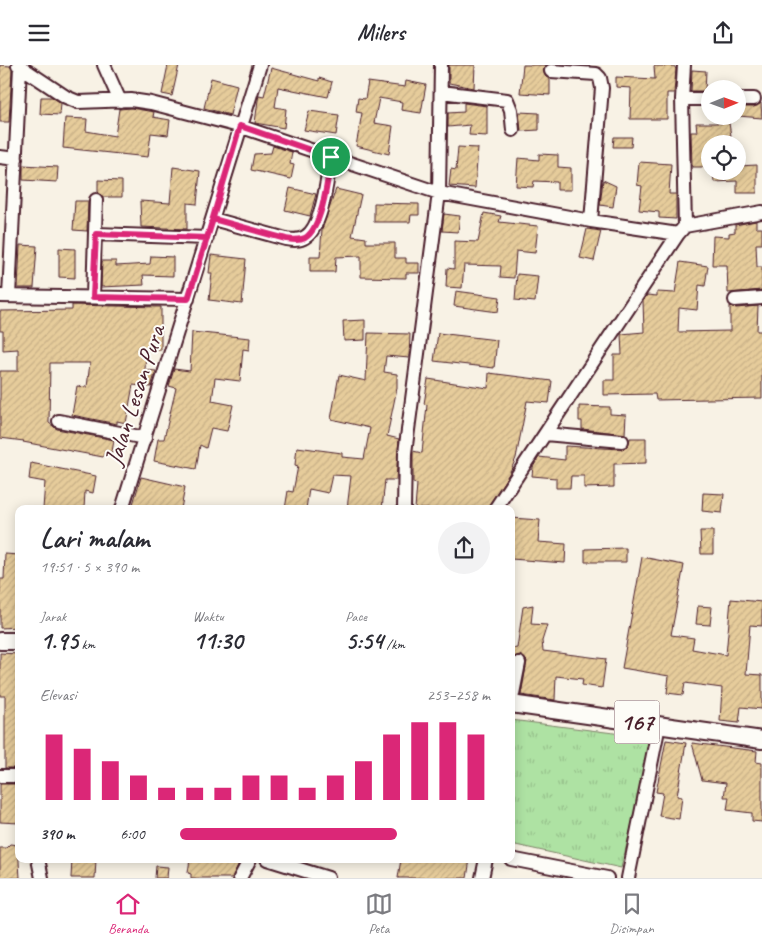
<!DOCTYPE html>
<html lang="id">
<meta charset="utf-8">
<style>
body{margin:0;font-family:Caveat,sans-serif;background:#f2f2f3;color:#2b2b33;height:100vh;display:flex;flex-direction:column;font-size:19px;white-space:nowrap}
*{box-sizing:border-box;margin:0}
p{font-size:16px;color:#7c7c81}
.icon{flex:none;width:28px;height:28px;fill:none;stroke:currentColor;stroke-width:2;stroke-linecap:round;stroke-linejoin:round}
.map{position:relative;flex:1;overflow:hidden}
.sheet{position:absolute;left:15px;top:440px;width:500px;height:358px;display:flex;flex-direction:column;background:#fff;border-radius:10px;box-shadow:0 2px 12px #0003}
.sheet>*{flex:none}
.needle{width:32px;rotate:89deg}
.tools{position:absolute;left:701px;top:15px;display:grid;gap:10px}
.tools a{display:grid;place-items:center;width:45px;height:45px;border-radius:50%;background:#fff;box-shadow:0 2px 12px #0003;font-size:25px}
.pin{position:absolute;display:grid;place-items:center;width:42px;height:42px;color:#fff;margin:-21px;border:2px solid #fff;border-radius:50%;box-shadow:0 1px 5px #0007}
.round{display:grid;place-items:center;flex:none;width:52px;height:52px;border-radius:26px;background:#f2f2f3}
.overview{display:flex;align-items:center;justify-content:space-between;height:85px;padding:0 25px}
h1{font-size:28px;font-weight:700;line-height:38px}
.metrics{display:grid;grid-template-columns:repeat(3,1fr);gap:8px;height:85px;padding:5px 25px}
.metrics div{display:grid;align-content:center}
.metrics b{font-size:25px;font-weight:700}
.metrics small{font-size:14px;font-weight:400}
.metrics p{font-size:14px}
.chart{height:140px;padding:10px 25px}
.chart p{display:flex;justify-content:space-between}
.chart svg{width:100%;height:90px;margin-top:5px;stroke:#db2777;stroke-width:6}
ul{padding:0 25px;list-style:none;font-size:16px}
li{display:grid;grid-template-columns:80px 60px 1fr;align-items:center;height:38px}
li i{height:12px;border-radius:6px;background:#db2777}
header{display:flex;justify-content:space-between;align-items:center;height:65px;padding:0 25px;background:#fff;font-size:22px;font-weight:700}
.menu{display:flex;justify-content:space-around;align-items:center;height:70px;border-top:1px solid #e1e1e2;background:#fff;font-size:14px;color:#7c7c81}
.menu a{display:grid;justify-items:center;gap:2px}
.menu .active{color:#db2777}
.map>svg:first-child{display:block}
.grass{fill:url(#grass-tufts);stroke:#7c8067}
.building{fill:url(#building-hatch);stroke:#4a1f2b}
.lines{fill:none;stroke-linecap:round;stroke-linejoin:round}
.minor-casing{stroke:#4a1f2b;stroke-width:16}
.major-casing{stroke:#4a1f2b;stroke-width:20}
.minor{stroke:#fdfcf7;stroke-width:12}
.major{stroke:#fdfcf7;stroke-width:16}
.route-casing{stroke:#fff;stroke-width:10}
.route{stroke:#db2777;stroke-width:6}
.labels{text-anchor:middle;stroke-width:4;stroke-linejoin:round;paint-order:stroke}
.shield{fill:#fdfcf7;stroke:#806168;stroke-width:1}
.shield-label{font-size:24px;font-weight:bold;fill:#4a1f2b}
.street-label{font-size:25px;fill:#4a1f2b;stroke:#fdfcf7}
</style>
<header><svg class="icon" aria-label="menu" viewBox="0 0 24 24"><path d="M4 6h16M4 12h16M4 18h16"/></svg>Milers<svg class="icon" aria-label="share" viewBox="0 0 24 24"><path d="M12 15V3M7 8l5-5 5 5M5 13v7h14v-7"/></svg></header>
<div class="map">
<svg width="762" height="813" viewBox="0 0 762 813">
<defs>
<pattern id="grass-tufts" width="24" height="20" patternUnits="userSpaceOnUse" patternTransform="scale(1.25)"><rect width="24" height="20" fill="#aee2a3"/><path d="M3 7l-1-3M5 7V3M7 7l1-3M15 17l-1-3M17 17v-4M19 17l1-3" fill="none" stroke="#97c18c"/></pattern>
<pattern id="building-hatch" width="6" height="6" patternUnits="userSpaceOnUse" patternTransform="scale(1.25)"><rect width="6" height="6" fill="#e6cc9b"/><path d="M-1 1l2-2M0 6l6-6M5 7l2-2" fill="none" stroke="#c7af86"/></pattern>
</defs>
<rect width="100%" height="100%" fill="#f8f2e5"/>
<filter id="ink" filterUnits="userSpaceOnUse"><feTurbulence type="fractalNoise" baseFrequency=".02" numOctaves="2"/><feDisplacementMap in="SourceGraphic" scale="10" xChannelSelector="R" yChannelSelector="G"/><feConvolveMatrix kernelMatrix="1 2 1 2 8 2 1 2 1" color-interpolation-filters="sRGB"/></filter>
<g filter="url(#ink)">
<path class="grass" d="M511 655 653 673 621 803 511 779Z"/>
<path class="building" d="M0 0 10 1 12 5 9 57H0Z
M168 0H179L172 31 162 29Z
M449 0H475L474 23 449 18Z
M523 0H546L543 6 546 12 550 14V30L520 28Z
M654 1H674L676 4 674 28H667V54H630L631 23 616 22V12L655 14Z
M271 3 319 16V13L332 17 328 32 278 22 275 42 286 44 284 63 255 58 258 35 259 30 264 31Z
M692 5 706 6 705 26H691Z
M211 13 237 20 230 50 204 43Z
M406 16 426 20 421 48 401 45 402 37 379 33 374 58 393 61 389 89 356 81 362 48 356 47 358 33 365 34 368 17 405 22Z
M41 32H52L61 38 60 50 40 49Z
M464 38 487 41V71L469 70 470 60 448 62V48L464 47Z
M761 38 762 53 738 51V42H754Z
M131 43 154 47 153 52 170 55 168 70 151 68 148 92 63 83 65 53 87 54 86 66 115 71 119 44Z
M309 46 339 50 336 70 304 65Z
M519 47 539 48V65L521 66Z
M696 58H729L731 71H721V79H710V102H692L691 67H697Z
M614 72H632L631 82H613Z
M273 81 292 87 290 99 294 100 291 114 251 105 254 89 271 88Z
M458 82 478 83 475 123 449 121 451 104 456 105Z
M539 89 558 90V102L571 103V125H557V117L534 116 533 122 516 121 518 93 539 95Z
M639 97 671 99 669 129H676V154L659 153V147L639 145 642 121 637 120Z
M23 100 58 102 57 117 23 115Z
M757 100V128H737V116L714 117 713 106H738V101Z
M173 102 200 106 197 139 187 138V164L141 162 140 136 170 138Z
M98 115 122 116V132H103L98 127Z
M603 115 616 121 613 142 600 140Z
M290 123 316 129 310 151 285 145Z
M336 124 361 130 352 171 366 173V178H395V193H406V198H419V208H406V213L361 212V191L336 192 335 207H310V192H320L322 164Z
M75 136H88L87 166 73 165Z
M374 138 419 139V150H411L410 157H374Z
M484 148 501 151 499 157 538 161 535 188 516 186 514 213 500 212 501 201 464 200 462 223 446 222 447 203 454 204V176L478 177Z
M444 149 460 151 458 167 442 166Z
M756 156V163H762V179H756L757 202H762V225L728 228 727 200H712L713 171 729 172V168L735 167V160Z
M587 164 601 166 594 196 580 193Z
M20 180 37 181 34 223H18Z
M59 183 75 184V213L59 212Z
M211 190 246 194 242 239 209 235 212 208H209Z
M151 191 173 192V211L143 210 144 220 101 222 102 196H116V201L150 199Z
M680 197 708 201 705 221 699 220 697 245 679 243 678 267 730 266V241L736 243 758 241 757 266H762V333L656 335 655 329 604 330V315H614V290H622L621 269 644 267 643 236 647 230 657 231V227L675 228Z
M517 209 538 211 535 237 515 235Z
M456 226 500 232 498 247 454 241Z
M72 240 161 242V285H146L145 305 156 306 151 322 133 320 126 358 117 356V359L72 350 77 321 87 322 90 298H50L49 358 57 364 114 375 112 387 105 386 103 392 23 377 24 376 0 373V306H18V284L3 285V266H0V246L72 245Z
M365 255V275L344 276 343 256Z
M192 267 250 273 249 285 243 284 240 316 215 313 212 336 233 340 227 366 211 363 206 383 200 380 196 404 154 396 158 374H164L176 323 169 321 174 304 190 306Z
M368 268 410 269 409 293 386 291 384 307 397 309V323L387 371 399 374 396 415H385L382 444H347L351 411 332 410 328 428 309 424 306 444H285L288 426 293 427 298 401 295 400 297 382 342 388V392L364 394 370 363 331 354 339 310 366 316Z
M438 268 497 275 494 303 434 296Z
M489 308 552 316 549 338 527 336 516 393 510 407 487 444H415L417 419 413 418V386L422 388 427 340 424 339 428 314 488 323Z
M579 341 610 342V349L626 350 625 369 582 364V356H579Z
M630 373H646V398L614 399V422L584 423V411H571L570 423H556V413L532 411 533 402 539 392 565 395V381L622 384 628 381Z
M31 398 96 411 93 428 85 426 84 444H43L45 417 29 414Z
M141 412 185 422 181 444H151L133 439Z
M703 428 724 429 722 448 702 446Z
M511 453 540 455 538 477 566 479 565 498 511 494Z
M700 466H713V489H701Z
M626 483V497H585V484Z
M5 489 19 490V562L0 563V514H4Z
M642 492 684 500 671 570 694 573 692 584 726 590 731 534 762 537V561L750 560 746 609 762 610V644L741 642 739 658 720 656 722 623 685 618 683 630 667 628 669 611 622 603Z
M533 540 531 559 547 560 542 576 543 586 606 594 602 623 582 620 583 614 556 611 555 635 521 630 527 596 520 590 516 591 511 596V584L517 583 523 542Z
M698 541 712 542 710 560 696 559Z
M0 588 19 589V703H5V631H0Z
M666 675 686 678 677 731 682 732 679 754 659 751 663 728 656 727Z
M692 678 757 686 756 697 762 698V757L752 756V748L727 745 729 732H724L726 718 702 715Z
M0 719H19V758L0 757Z
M10 779 18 780 20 813H0V783H6Z
M72 794H96L95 813H71Z
M190 794H241L232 813H191V809L188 808Z
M401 794H470L467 813H398Z
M156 801 168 802 167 813H155Z"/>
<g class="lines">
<defs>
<path id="minor" d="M18 0 66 32 78 37 131 35 151 38 239 61 439 128 591 156 678 169 685 161 762 147
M104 0 120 36
M684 0 682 34 685 161
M551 6 596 9 600 13 602 23 591 156
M441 27 507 35 511 45 513 65
M682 34H710
M738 34H754
M0 92 16 94
M213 154 286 174C293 175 299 176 305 172 323 162 327 112 331 92
M96 169 207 173
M0 231 188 234
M9 231 20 2
M93 232 96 135
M735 235 762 233
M59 356 145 373
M545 369 622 376
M122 444 260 0
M404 444 405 388 439 128 441 0
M495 444 678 169
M511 639 519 598
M0 711H19
M38 794 42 813
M267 794 328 813
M511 794 607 813
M240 813 250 794
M482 813 486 794
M628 813 659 660"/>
<path id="major" d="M0 576H19
M511 639 762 675"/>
</defs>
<use href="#minor" class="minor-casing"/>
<use href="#major" class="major-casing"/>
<use href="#minor" class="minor"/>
<use href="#major" class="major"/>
</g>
</g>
<g class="lines" filter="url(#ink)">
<defs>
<path id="route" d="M331 92C328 112 323 162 305 173 299 176 293 175 286 174L213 154 188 234 93 232 96 169 207 173 240 61 331 92"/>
</defs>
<use href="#route" class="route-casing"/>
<use href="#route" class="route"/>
</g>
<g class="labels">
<rect class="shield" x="614.5" y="635.5" width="45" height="43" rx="4"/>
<g class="shield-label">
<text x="637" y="665">167</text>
</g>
<g class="street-label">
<text transform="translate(134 330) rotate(-72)" y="9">Jalan Lesan Pura</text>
</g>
</g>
</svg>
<div class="tools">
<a><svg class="needle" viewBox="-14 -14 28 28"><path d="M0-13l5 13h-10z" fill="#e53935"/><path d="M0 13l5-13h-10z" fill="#7c7c81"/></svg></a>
<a><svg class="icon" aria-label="locate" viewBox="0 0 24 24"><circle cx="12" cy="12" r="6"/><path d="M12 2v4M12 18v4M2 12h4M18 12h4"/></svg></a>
</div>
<div class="pin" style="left:331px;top:92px;background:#1e9e55"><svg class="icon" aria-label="arrive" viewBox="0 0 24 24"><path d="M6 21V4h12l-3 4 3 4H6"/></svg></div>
<section class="sheet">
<div class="overview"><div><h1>Lari malam</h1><p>19:51 · 5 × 390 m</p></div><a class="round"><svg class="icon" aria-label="share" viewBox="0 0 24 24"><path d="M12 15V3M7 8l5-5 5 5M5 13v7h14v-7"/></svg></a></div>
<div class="metrics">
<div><p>Jarak</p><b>1.95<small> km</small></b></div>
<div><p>Waktu</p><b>11:30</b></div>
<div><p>Pace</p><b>5:54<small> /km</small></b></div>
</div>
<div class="chart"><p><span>Elevasi</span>253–258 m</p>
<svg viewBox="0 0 160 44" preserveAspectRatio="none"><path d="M5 44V12M15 44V19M25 44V25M35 44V32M45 44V38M55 44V38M65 44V38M75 44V32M85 44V32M95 44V38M105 44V32M115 44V25M125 44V12M135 44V6M145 44V6M155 44V12"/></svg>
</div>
<ul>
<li><b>390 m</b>6:00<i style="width:70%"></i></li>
</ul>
</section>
</div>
<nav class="menu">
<a class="active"><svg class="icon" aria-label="home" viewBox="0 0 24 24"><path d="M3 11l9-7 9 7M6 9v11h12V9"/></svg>Beranda</a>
<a><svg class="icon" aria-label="map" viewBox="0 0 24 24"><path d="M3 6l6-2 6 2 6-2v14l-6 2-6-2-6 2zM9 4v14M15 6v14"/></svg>Peta</a>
<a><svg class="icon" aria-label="saved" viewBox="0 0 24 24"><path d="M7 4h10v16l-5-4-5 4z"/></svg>Disimpan</a>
</nav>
